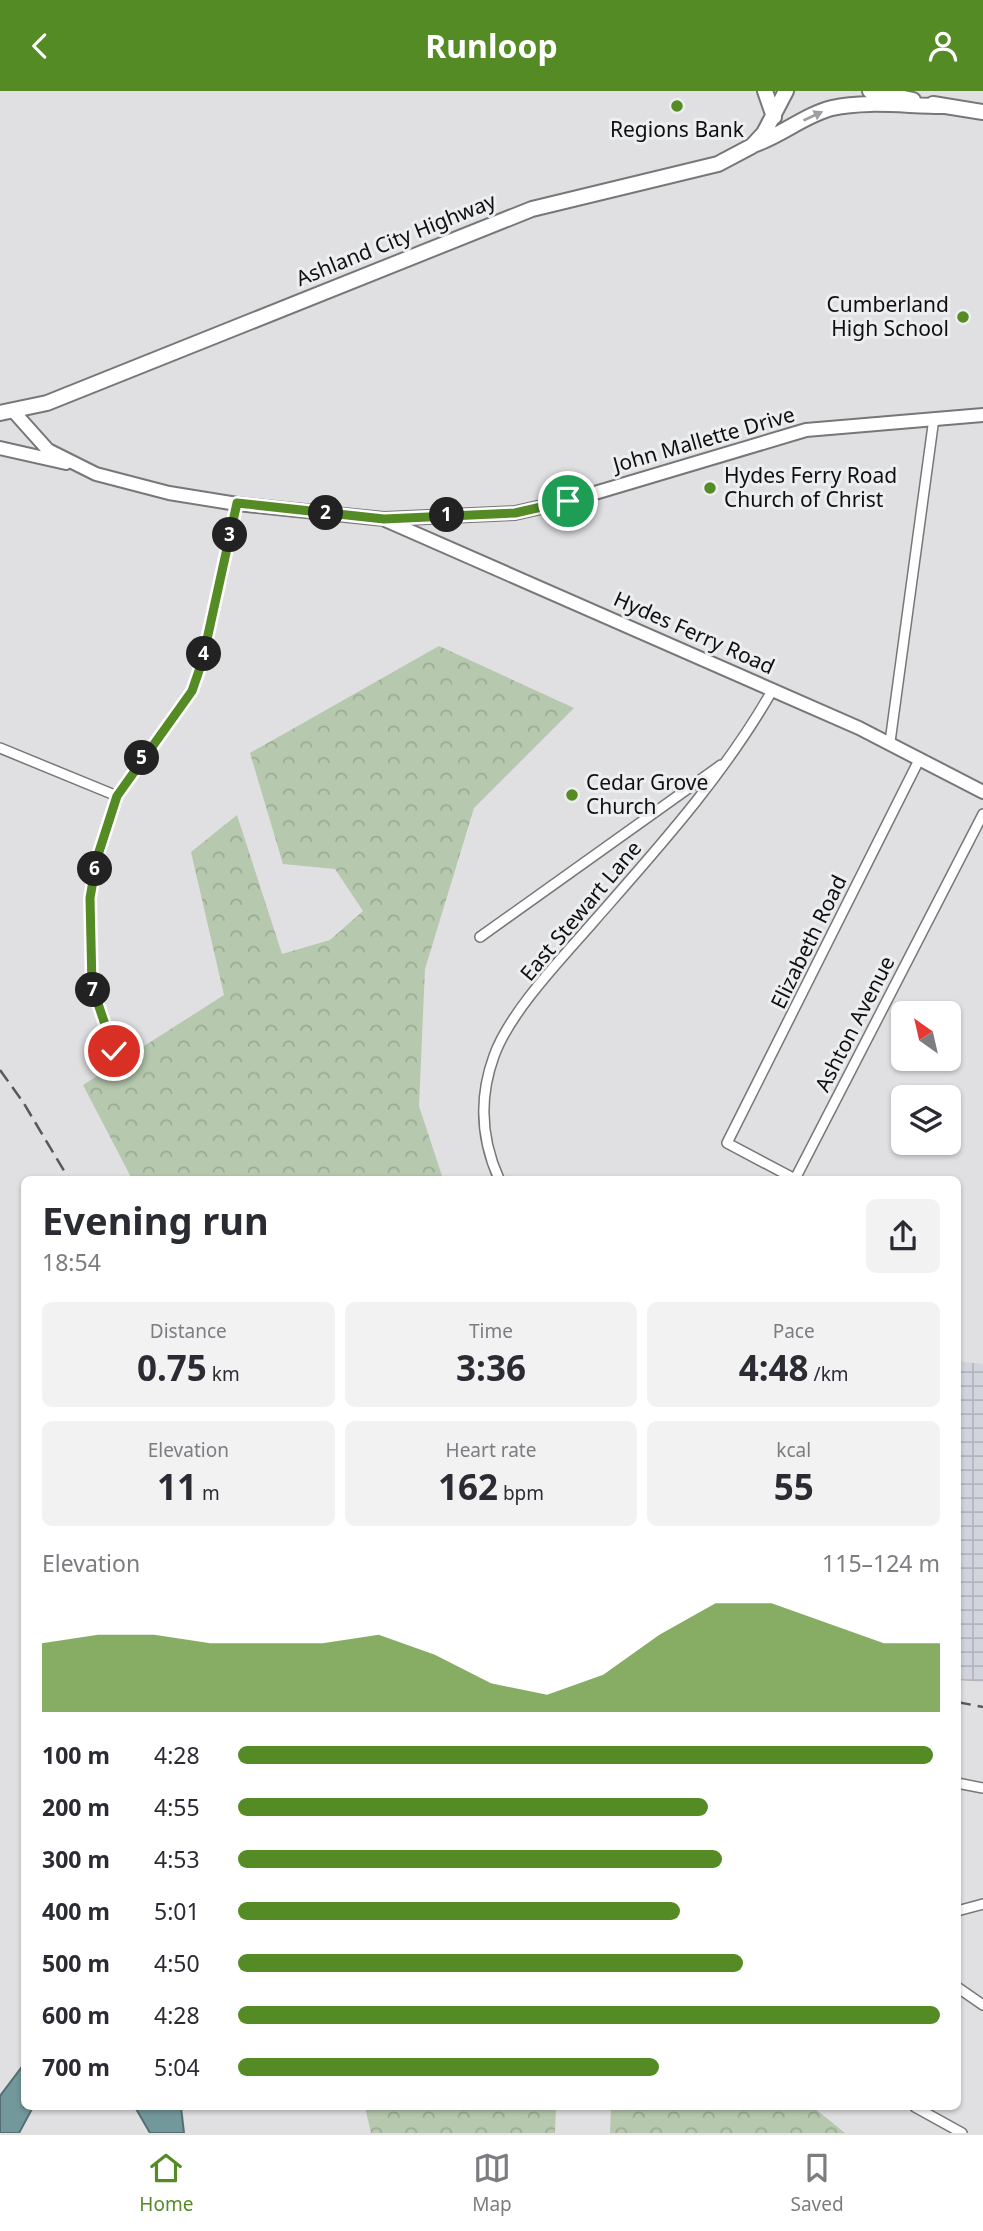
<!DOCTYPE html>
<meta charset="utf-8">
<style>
body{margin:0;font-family:"Noto Sans",sans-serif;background:#f2f2f3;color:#2b2b33;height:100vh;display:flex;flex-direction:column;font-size:26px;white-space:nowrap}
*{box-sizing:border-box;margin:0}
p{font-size:23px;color:#7c7c81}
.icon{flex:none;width:38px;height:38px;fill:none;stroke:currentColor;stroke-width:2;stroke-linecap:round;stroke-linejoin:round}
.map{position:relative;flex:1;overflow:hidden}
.details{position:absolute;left:21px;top:1085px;width:940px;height:934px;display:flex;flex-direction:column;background:#fff;border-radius:10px;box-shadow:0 2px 5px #0004}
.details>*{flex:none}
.needle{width:46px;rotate:326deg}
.tools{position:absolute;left:891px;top:910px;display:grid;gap:14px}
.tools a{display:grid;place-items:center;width:70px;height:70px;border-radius:10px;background:#fff;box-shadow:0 2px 5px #0004;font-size:35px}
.pin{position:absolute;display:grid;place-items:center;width:60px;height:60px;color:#fff;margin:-30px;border:4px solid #fff;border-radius:50%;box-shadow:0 2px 7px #0007}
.km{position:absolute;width:35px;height:35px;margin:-18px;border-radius:50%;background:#222;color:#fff;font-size:19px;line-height:35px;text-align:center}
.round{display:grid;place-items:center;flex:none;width:74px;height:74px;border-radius:10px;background:#f2f2f3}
.summary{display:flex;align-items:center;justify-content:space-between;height:119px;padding:0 21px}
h1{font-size:38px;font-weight:700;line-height:52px}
.metrics{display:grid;grid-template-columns:repeat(3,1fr);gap:10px;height:119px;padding:7px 21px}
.metrics div{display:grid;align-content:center;border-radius:10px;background:#f2f2f3;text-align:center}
.metrics b{font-size:35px;font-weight:700}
.metrics small{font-size:19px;font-weight:400}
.metrics p{font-size:19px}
.chart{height:196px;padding:14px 21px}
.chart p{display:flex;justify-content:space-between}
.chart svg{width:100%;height:126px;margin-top:7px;fill:#558b25;opacity:.7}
ul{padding:0 21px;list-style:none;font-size:23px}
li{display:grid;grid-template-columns:112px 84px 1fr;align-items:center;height:52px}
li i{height:18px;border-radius:9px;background:#558b25}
header{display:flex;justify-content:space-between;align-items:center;height:91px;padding:0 21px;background:#558b25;color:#fff;font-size:32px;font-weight:700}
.menu{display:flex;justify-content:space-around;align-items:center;height:98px;border-top:2px solid #e1e1e2;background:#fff;font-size:19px;color:#7c7c81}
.menu a{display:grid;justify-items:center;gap:4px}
.menu .active{color:#558b25}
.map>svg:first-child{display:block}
.industrial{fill:url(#industrial-grid)}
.forest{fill:url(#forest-crowns)}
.water{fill:#72989c;stroke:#546f72;stroke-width:2}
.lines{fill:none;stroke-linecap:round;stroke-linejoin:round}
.minor-casing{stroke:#777779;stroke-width:12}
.tertiary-casing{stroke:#777779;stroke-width:16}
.primary-casing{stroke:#777779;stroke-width:18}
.minor{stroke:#fff;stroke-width:9}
.tertiary{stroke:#fff;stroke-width:12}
.primary{stroke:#fff;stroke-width:14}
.rail{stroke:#58585a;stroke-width:2.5;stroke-dasharray:14 7;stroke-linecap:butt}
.oneway{fill:#9f9f9f}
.route-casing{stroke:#fff;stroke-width:14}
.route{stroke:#558b25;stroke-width:9}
.poi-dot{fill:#558b25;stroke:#edeeef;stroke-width:2.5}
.labels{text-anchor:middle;stroke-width:6;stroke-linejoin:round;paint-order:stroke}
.poi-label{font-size:21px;fill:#0f0f10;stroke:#edeeef;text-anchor:start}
.street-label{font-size:21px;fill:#0f0f10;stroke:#edeeef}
</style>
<header><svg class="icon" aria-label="back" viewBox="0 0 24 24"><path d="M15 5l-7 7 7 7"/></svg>Runloop<svg class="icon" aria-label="person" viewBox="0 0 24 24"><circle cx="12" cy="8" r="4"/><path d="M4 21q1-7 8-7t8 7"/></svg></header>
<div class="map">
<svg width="983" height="2042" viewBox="0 0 983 2042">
<defs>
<pattern id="industrial-grid" width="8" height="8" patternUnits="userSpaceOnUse" patternTransform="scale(1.75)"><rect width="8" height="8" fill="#d2d4dd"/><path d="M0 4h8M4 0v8" fill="none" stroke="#b3b5bd"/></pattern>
<pattern id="forest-crowns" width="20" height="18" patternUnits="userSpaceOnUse" patternTransform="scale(1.75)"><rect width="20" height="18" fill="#b6c8ae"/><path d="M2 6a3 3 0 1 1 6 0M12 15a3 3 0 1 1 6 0" fill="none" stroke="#9bab95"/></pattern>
</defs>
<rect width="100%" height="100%" fill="#e0e0e2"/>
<path class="industrial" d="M957 1270 983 1273V1591L957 1589Z"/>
<path class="forest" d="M439 555 574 617 474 717 425 878 419 1015 443 1088H132L83 994 224 904 191 761 237 724 282 863 330 849 363 820 335 778 283 773 250 662Z
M365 2016H556L555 2042H371Z
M611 2016H813L845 2042H610Z"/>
<path class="water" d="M24 1973V2016H33L19 2042H0V2005Z
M135 2016H181L184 2042H150Z"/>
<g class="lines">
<defs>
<path id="minor" d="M890 651 934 327
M0 657 117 705
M920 667 727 1052 795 1088 983 723
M480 846 721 674
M114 960 92 895 90 807 98 767 117 705 192 600 202 571 237 413
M499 1088C481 1048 479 1006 494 965 510 920 564 865 595 829 659 756 725 683 773 598
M957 1692 983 1697
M957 1820 983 1813
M957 1896 983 1914
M915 2016 962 2042"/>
<path id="tertiary" d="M14 321 48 359 96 383 169 402 237 413 384 428 515 422 568 410 806 339 983 324
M0 357 66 372
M385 429 859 637 983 701"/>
<path id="primary" d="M765 0 774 26
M870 0 913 9
M933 13 983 21
M753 54C781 45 804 24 832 17 867 9 907 15 942 15
M0 322 47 312 532 118 718 73 752 55 764 42 786 0"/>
</defs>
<use href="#minor" class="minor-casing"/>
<use href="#tertiary" class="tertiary-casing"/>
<use href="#primary" class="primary-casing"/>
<use href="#minor" class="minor"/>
<use href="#tertiary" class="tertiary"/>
<use href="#primary" class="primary"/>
<path class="rail" d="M0 979 23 1011 69 1088
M957 1611 983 1616"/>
</g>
<defs><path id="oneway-solid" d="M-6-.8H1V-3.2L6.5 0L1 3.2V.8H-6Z" transform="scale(1.75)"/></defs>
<use class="oneway" href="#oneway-solid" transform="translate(813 25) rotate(-25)"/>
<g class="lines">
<defs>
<path id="route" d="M114 960 92 895 90 807 97 767 117 705 192 600 202 571 237 412 384 428 515 422 568 410"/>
</defs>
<use href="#route" class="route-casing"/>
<use href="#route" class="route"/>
</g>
<g class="poi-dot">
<circle cx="677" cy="15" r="7"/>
<circle cx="963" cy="226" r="7"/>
<circle cx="710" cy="397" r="7"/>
<circle cx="572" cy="704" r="7"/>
</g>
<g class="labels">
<g class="poi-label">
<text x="677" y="46" text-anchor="middle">Regions Bank</text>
<text x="949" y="221" text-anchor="end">Cumberland<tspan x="949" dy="24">High School</tspan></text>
<text x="724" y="392">Hydes Ferry Road<tspan x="724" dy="24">Church of Christ</tspan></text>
<text x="586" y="699">Cedar Grove<tspan x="586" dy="24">Church</tspan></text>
</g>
<g class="street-label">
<text transform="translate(396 149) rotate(-22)" y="7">Ashland City Highway</text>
<text transform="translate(704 349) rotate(-16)" y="7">John Mallette Drive</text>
<text transform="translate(694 542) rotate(24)" y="7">Hydes Ferry Road</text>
<text transform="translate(581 820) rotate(-50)" y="7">East Stewart Lane</text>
<text transform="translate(809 851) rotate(-64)" y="7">Elizabeth Road</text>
<text transform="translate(855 933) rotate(-63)" y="7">Ashton Avenue</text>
</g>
</g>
</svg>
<div class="tools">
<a><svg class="needle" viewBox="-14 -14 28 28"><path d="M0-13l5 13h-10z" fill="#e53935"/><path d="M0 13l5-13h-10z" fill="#7c7c81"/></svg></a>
<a><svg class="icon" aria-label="layers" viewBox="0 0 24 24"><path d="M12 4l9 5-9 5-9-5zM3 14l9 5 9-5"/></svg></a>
</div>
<div class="pin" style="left:568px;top:410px;background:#1e9e55"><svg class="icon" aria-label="arrive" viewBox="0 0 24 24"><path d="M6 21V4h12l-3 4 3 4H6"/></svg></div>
<div class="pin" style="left:114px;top:960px;background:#d93025"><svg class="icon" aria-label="check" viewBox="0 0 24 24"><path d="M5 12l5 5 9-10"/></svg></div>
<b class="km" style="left:447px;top:424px">1</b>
<b class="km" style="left:326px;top:422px">2</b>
<b class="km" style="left:230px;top:444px">3</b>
<b class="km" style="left:204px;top:563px">4</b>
<b class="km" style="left:142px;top:667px">5</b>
<b class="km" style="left:95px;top:778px">6</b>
<b class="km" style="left:93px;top:899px">7</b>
<section class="details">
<div class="summary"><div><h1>Evening run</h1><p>18:54</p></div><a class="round"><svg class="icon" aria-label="share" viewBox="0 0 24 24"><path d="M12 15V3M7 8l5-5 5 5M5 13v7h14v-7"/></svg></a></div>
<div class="metrics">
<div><p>Distance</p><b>0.75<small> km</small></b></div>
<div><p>Time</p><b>3:36</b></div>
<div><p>Pace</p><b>4:48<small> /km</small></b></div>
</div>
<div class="metrics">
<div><p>Elevation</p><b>11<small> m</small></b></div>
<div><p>Heart rate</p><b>162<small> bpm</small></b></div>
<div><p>kcal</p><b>55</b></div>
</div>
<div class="chart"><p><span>Elevation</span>115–124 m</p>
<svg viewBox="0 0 160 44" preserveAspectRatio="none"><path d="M0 44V20L10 17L20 17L30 20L40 20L50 20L60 17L70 24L80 34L90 38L100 31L110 17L120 6L130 6L140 13L150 20L160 20V44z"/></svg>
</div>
<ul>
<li><b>100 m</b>4:28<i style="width:99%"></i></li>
<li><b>200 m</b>4:55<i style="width:67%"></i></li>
<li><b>300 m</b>4:53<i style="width:69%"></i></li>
<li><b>400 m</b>5:01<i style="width:63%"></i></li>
<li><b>500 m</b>4:50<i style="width:72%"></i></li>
<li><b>600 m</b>4:28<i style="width:100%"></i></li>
<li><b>700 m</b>5:04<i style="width:60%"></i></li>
</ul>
</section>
</div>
<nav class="menu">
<a class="active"><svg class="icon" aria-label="home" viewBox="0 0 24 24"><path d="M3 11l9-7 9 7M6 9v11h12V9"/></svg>Home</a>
<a><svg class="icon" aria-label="map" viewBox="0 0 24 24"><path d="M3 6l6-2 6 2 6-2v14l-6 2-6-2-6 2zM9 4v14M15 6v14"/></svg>Map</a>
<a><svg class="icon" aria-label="saved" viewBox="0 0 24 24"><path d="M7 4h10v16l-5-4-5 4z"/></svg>Saved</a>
</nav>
